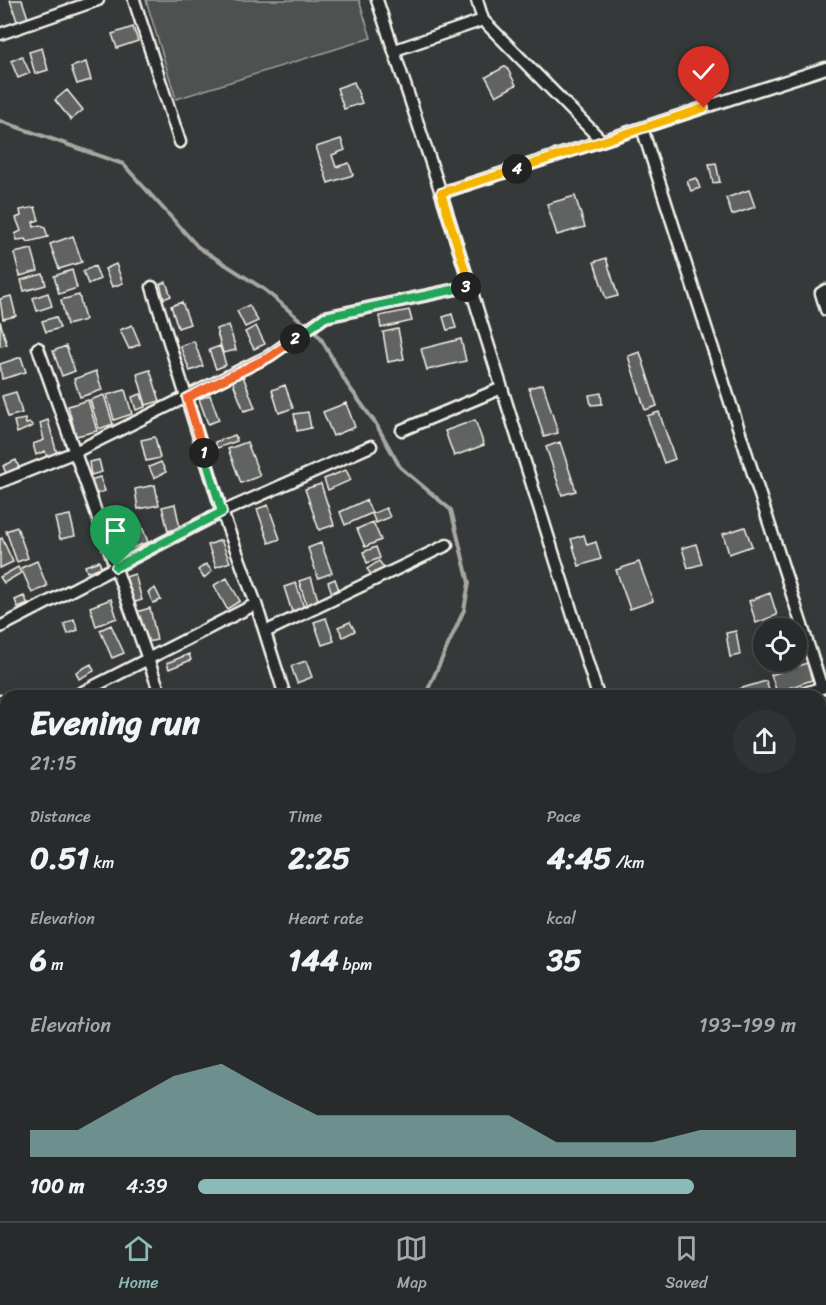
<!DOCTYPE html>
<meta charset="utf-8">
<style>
body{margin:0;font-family:Sriracha,sans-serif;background:#303333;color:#f1f3f6;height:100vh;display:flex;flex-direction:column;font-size:22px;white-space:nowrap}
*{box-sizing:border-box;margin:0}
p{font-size:20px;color:#a5a7a9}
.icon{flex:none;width:33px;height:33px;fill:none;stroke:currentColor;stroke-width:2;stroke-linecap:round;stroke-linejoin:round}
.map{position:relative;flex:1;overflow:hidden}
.side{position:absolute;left:0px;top:690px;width:826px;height:531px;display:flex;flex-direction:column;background:#282b2b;border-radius:18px 18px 0 0;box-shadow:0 6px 24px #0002,0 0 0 2px #444747}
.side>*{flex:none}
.controls{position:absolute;left:753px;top:618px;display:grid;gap:12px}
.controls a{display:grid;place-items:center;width:54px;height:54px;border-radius:50%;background:#282b2b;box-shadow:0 6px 24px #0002,0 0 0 2px #444747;font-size:30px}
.pin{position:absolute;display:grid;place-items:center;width:51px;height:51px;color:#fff;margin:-62px -26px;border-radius:50% 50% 50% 0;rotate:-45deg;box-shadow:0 0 6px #0007}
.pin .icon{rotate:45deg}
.km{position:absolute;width:30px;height:30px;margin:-15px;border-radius:50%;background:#222;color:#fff;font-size:16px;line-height:30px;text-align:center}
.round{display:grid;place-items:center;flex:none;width:63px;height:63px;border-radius:32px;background:#303333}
.head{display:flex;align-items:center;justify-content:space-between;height:102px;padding:0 30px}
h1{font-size:33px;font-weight:700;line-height:45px}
.metrics{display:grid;grid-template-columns:repeat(3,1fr);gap:9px;height:102px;padding:6px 30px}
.metrics div{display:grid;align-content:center}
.metrics b{font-size:30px;font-weight:700}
.metrics small{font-size:16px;font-weight:400}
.metrics p{font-size:16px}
.chart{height:168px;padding:12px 30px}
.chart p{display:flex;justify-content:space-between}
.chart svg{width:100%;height:108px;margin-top:6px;fill:#8bbbb9;opacity:.7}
ul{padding:0 30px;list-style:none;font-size:20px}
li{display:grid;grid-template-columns:96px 72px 1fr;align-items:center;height:45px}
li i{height:15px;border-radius:8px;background:#8bbbb9}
.menu{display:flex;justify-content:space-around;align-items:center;height:84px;border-top:2px solid #444747;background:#282b2b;font-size:16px;color:#a5a7a9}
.menu a{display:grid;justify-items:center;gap:3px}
.menu .active{color:#8bbbb9}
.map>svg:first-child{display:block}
.green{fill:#4e514f;stroke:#a1a19c;stroke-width:1.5}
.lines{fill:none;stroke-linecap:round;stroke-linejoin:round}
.stream{stroke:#a8a7a1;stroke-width:4}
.building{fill:#616362;stroke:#f4f1e8;stroke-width:1.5}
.street-casing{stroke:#f4f1e8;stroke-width:15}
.street{stroke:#2a2d2e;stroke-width:10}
.split-1-casing{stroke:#fff;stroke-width:12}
.split-2-casing{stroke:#fff;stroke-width:12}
.split-3-casing{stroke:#fff;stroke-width:12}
.split-4-casing{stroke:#fff;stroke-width:12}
.split-5-casing{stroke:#fff;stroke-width:12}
.split-1{stroke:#22a559;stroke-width:8}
.split-2{stroke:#f0652b;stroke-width:8}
.split-3{stroke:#22a559;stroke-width:8}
.split-4{stroke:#f5b400;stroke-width:8}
.split-5{stroke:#f5b400;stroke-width:8}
</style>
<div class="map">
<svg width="826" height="1221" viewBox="0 0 826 1221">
<rect width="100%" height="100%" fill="#363939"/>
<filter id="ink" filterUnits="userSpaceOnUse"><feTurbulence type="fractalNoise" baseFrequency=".0167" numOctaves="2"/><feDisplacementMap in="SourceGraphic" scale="12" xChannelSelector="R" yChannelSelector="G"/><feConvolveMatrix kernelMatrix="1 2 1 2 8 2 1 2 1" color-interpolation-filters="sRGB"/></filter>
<g filter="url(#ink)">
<path class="green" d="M146 0H359L371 38 176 99Z"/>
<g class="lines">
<path class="stream" d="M0 121 123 164 198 247 265 290 320 337 347 384 376 424 400 467 451 510 469 583 464 610 425 696
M404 1215 408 1221"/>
</g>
<path class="building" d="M10 0H22L28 18 17 21Z
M133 27 138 41 117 48 112 34Z
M42 48 48 70 35 74 29 52Z
M22 56 30 73 18 78 11 61Z
M86 62 91 80 77 84 71 67Z
M506 66 516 85 496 96 486 77Z
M354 82 362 103 344 109 337 88Z
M67 90 83 110 71 120 55 100Z
M341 139 345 150 332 155 336 167 349 163 353 175 328 183 316 147Z
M716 163 720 182 713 183 709 164Z
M696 178 700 188 691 191 687 181Z
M749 190 755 207 732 215 726 198Z
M575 196 585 227 557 235 547 204Z
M35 207 39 220 33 222 34 227 40 225 45 228 48 237 28 242 26 239 17 240 15 234 21 231 16 218 21 216 20 210Z
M73 236 82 262 59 269 50 244Z
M32 249 38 271 20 276 14 253Z
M606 258 618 296 606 299 594 262Z
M116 264 123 283 112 287 105 269Z
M95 266 100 279 88 284 83 271Z
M72 270 77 288 59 294 54 276Z
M43 274 46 285 24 291 21 280Z
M166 282 171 296 164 299 160 284Z
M48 293 52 306 37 311 33 298Z
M79 295 85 320 67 325 61 300Z
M11 296 16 316 3 319 0 299Z
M182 302 190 324 178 328 171 306Z
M249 305 258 321 245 327 237 311Z
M409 310 412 321 381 328 379 316Z
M452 314 456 328 447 330 443 317Z
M56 317 60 328 46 332 42 321Z
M0 321 7 345 0 346Z
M132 325 140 344 129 349 120 330Z
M229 325 236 350 223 353 216 329Z
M256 326 265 344 254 349 245 332Z
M398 329 404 359 388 362 383 332Z
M461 339 466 361 427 370 421 349Z
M194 341 203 366 190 371 180 346Z
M66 346 75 371 62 376 53 351Z
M220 346 226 365 216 369 209 350Z
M640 352 657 406 645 410 628 356Z
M21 357 26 372 2 379 0 364Z
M150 370 160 401 146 405 137 374Z
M96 371 102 390 80 397 74 379Z
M243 376 255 408 244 411 232 380Z
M543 384 558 433 544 437 529 388Z
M285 385 293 408 279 413 272 390Z
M125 390 132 414 114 420 107 395Z
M16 392 22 413 8 417 2 396Z
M601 393 602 404 591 405 589 395Z
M141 394 145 407 136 410 132 397Z
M104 395 113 424 99 429 90 400Z
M210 395 219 420 208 424 199 399Z
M88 400 97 431 76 436 68 406Z
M346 403 355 427 333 436 323 412Z
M308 412 311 428 297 431 294 414Z
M659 412 675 459 664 463 647 416Z
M25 419 26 424 30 423 33 426 17 433 14 421Z
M48 420 57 454 47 457 45 451 36 455 33 444 44 440 40 423Z
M475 420 484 445 454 456 445 431Z
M235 435 237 441 217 448 215 442Z
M155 437 160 458 146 461 141 440Z
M247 442 260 476 241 483 228 449Z
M560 442 576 491 562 495 546 447Z
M16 460 21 473 8 478 3 466Z
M99 460 102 472 91 475 89 462Z
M161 462 166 472 154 478 149 467Z
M346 470 351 480 328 490 324 479Z
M100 477 105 491 95 494 90 480Z
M321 484 334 525 319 530 305 489Z
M155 485 159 505 138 509 135 489Z
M366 500 372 513 345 525 340 512Z
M175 504 180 528 168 531 162 507Z
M268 505 280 539 269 543 257 509Z
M386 508 390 517 376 523 372 514Z
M70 515 75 536 60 539 55 518Z
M373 522 381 540 365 547 357 529Z
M141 524 148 542 132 548 124 530Z
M17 527 28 558 17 562 6 531Z
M745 527 752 546 729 554 723 534Z
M584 535 587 545 596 542 601 559 579 566 571 539Z
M2 538 13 562 0 568V539Z
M221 540 230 562 216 567 208 545Z
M321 543 332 573 318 578 308 548Z
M696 544 702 564 688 568 682 548Z
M376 547 380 558 367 563 363 552Z
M37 561 47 586 32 593 21 568Z
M99 561 101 567 87 572 85 566Z
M379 561 385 569 373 577 367 569Z
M639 562 653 601 630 609 616 570Z
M206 564 212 571 204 578 198 570Z
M18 567 21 573 4 583 0 577Z
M135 574 142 600 129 604 122 578Z
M311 577 319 603 307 607 299 581Z
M227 578 240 601 227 609 214 585Z
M335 579 340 593 333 596 328 582Z
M296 583 304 608 292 612 284 587Z
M155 588 161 600 153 603 148 592Z
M770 593 777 615 756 623 749 601Z
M24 596 28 604 18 608 15 600Z
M111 599 117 618 96 626 90 607Z
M150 608 157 640 142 643 136 612Z
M326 618 334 641 322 645 314 622Z
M74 619 78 630 68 634 64 624Z
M350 622 355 631 343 637 338 627Z
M111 625 124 653 112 658 100 630Z
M736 631 740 655 730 657 726 633Z
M189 654 191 660 169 669 167 663Z
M306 661 312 677 297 683 291 666Z
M807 663 812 680 777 692 771 675Z
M91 664 94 671 79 679 76 672Z
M766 681 771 696H742L739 689Z
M820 821 826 839V864L820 866Z
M822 908 826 928 820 930V909Z
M826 1156V1183L820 1173V1159Z
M6 1196V1215H13L15 1221H1L0 1198Z
M158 1215H175L176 1220 160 1221Z
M585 1215H610L611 1218 587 1221Z
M666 1215H682L684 1221H668Z"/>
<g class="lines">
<defs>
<path id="street" d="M134 0 180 142
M377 0 441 193 598 696
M477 0 483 20 602 141
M0 34 98 0
M395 50 483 20
M642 128 822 688
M441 193 826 68
M152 287 222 512 256 604 285 696
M826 290 821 293 826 310
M38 348 161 696
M402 430 502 388
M0 482 75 452 269 356 325 317 470 286
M0 627 222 512 371 446
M265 632 447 545
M75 696 256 604
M796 696 826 686
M0 701 6 720
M0 733 6 731
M820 796 826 794
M820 874 826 872
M0 913 6 911
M820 963 826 978
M0 1011 6 1009
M820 1016 826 1014
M0 1078 6 1098
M820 1145 826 1143
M39 1215 40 1221
M239 1215 240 1221
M772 1215 774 1221
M207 1221 223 1215"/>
</defs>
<use href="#street" class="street-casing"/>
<use href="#street" class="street"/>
</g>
</g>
<g class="lines" filter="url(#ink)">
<defs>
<path id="split-1" d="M116 567 222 512 204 453"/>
<path id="split-2" d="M204 453 187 398 269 357 295 339"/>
<path id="split-3" d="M295 339 325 317 466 287"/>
<path id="split-4" d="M466 287 470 286 441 193 517 169"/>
<path id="split-5" d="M517 169 704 108"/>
</defs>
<use href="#split-1" class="split-1-casing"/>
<use href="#split-2" class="split-2-casing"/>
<use href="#split-3" class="split-3-casing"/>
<use href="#split-4" class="split-4-casing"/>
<use href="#split-5" class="split-5-casing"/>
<use href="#split-1" class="split-1"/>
<use href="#split-2" class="split-2"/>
<use href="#split-3" class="split-3"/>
<use href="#split-4" class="split-4"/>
<use href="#split-5" class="split-5"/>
</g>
</svg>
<div class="controls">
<a><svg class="icon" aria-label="locate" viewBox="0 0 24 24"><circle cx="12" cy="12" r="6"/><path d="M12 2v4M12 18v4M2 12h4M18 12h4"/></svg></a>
</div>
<div class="pin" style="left:116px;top:567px;background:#1e9e55"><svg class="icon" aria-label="arrive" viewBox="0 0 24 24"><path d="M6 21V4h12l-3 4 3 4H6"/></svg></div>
<div class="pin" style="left:704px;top:108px;background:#d93025"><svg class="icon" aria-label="check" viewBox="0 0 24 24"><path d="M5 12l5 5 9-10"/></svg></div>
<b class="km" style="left:204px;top:453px">1</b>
<b class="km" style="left:295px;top:339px">2</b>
<b class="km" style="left:466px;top:287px">3</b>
<b class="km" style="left:517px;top:169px">4</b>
<section class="side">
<div class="head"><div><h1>Evening run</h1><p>21:15</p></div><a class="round"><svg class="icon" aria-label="share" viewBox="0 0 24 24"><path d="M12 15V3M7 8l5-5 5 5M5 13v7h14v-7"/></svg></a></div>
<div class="metrics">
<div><p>Distance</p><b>0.51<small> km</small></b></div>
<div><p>Time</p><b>2:25</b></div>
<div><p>Pace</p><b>4:45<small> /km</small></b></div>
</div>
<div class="metrics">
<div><p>Elevation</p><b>6<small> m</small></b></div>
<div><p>Heart rate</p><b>144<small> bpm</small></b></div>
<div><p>kcal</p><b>35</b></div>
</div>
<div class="chart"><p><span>Elevation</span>193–199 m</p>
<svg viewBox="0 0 160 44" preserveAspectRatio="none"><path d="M0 44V33L10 33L20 22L30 11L40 6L50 17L60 27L70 27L80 27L90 27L100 27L110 38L120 38L130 38L140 33L150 33L160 33V44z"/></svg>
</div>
<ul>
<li><b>100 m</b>4:39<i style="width:83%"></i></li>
</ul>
</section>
</div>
<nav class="menu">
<a class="active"><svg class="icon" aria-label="home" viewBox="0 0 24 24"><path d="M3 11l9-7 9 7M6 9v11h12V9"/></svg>Home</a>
<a><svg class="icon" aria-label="map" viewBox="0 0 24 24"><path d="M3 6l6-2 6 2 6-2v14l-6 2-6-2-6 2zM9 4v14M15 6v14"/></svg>Map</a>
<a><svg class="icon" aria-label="saved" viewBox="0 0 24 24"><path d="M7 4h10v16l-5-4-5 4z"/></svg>Saved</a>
</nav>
